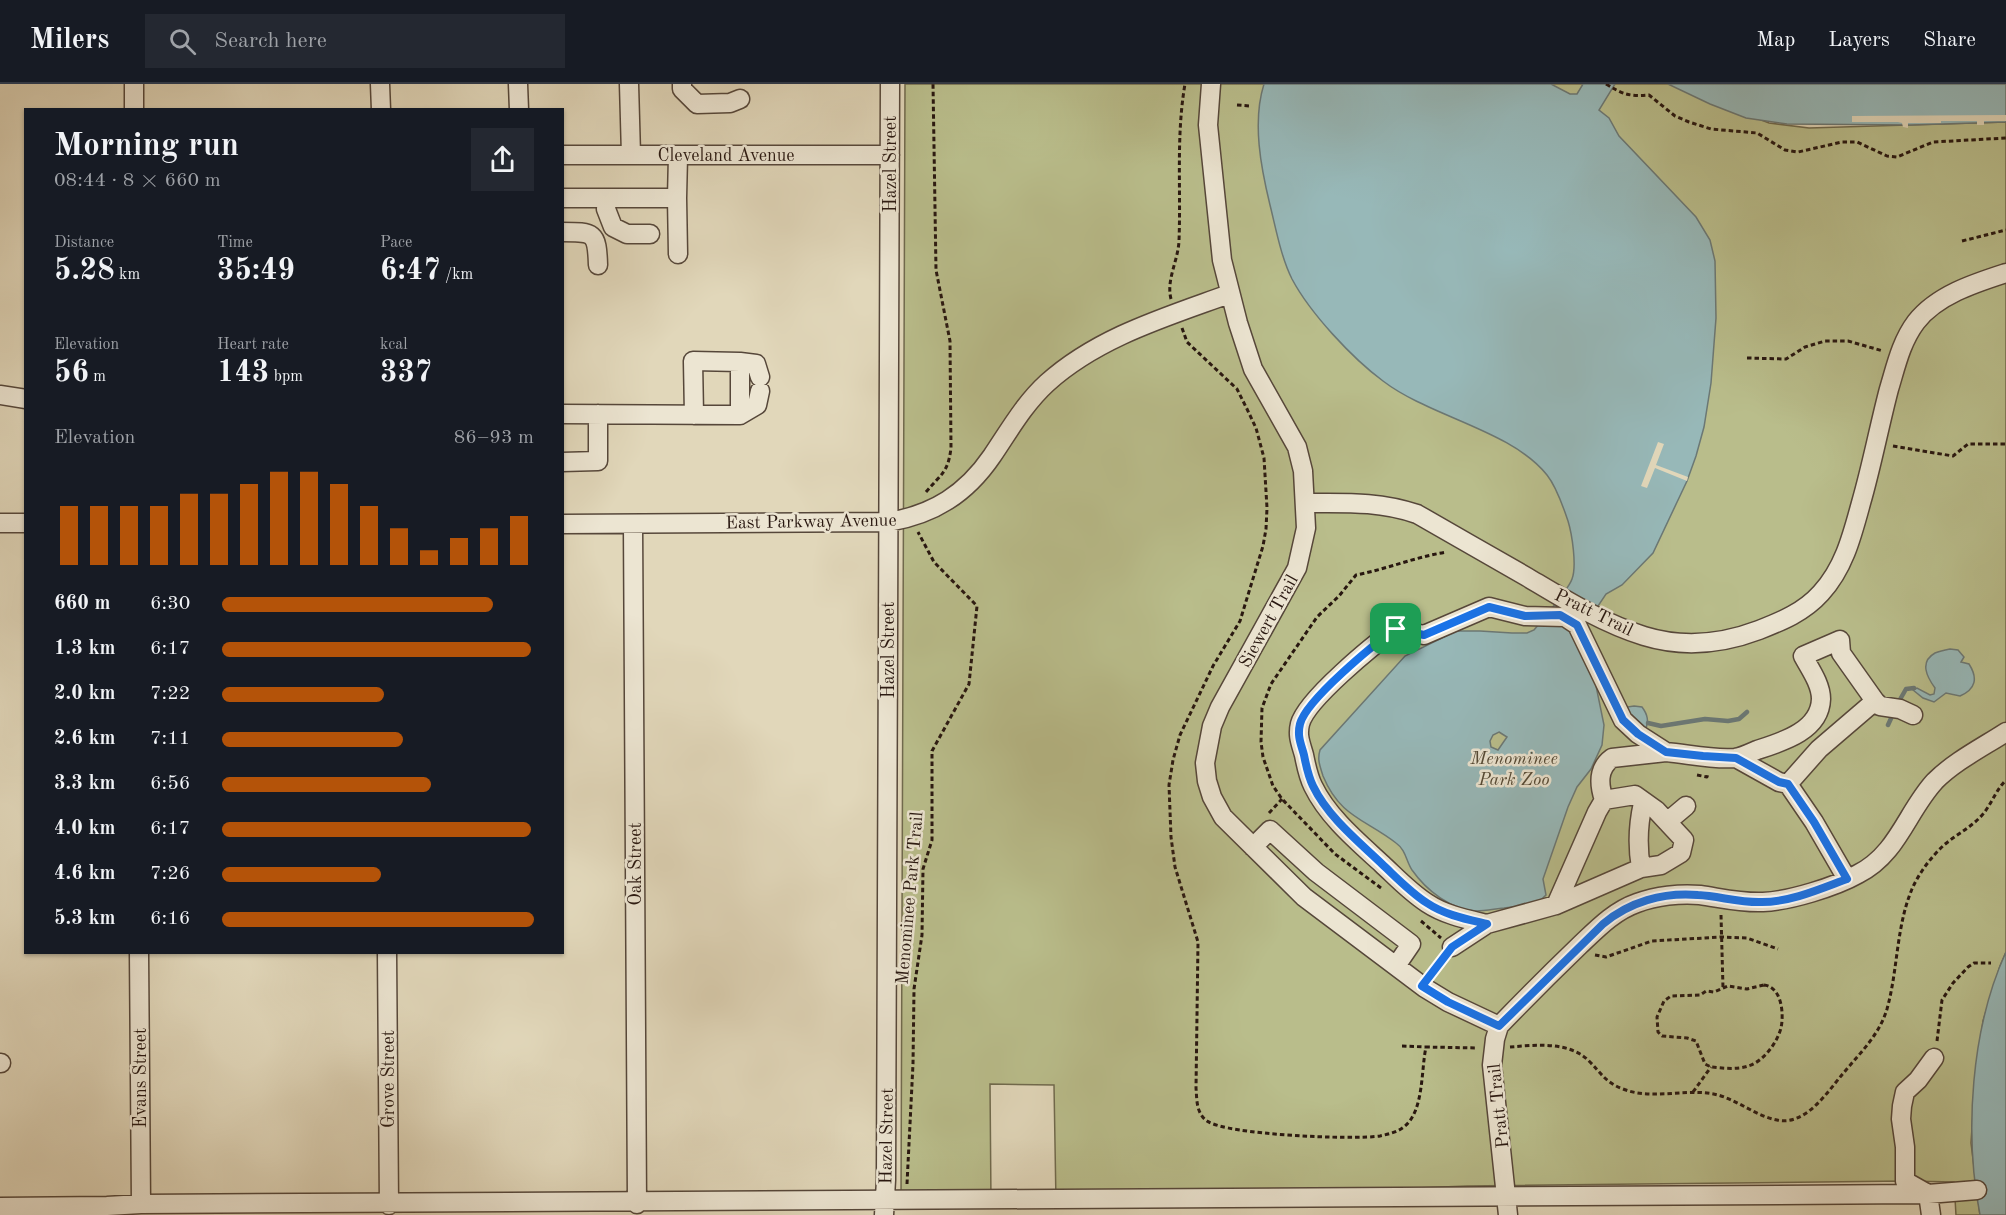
<!DOCTYPE html>
<meta charset="utf-8">
<style>
body{margin:0;font-family:"Old Standard TT",serif;background:#242831;color:#f1f3f6;height:100vh;display:flex;flex-direction:column;font-size:22px;white-space:nowrap}
*{box-sizing:border-box;margin:0}
p{font-size:20px;color:#9ea1a6}
.icon{flex:none;width:33px;height:33px;fill:none;stroke:currentColor;stroke-width:2;stroke-linecap:round;stroke-linejoin:round}
.map{position:relative;flex:1;overflow:hidden}
.sheet{position:absolute;left:24px;top:24px;width:540px;height:846px;display:flex;flex-direction:column;background:#171b24;border-radius:0px;box-shadow:0 2px 4px #0004}
.sheet>*{flex:none}
.pin{position:absolute;display:grid;place-items:center;width:51px;height:51px;color:#fff;margin:-26px;border-radius:12px;box-shadow:0 3px 9px #0006}
.round{display:grid;place-items:center;flex:none;width:63px;height:63px;border-radius:0px;background:#242831}
.head{display:flex;align-items:center;justify-content:space-between;height:102px;padding:0 30px}
h1{font-size:33px;font-weight:600;line-height:45px}
.figures{display:grid;grid-template-columns:repeat(3,1fr);gap:9px;height:102px;padding:6px 30px}
.figures div{display:grid;align-content:center}
.figures b{font-size:30px;font-weight:600}
.figures small{font-size:16px;font-weight:400}
.figures p{font-size:16px}
.chart{height:168px;padding:12px 30px}
.chart p{display:flex;justify-content:space-between}
.chart svg{width:100%;height:108px;margin-top:6px;stroke:#b45309;stroke-width:6}
ul{padding:0 30px;list-style:none;font-size:20px}
li{display:grid;grid-template-columns:96px 72px 1fr;align-items:center;height:45px}
li i{height:15px;border-radius:8px;background:#b45309}
header{display:flex;align-items:center;gap:36px;box-sizing:border-box;height:84px;padding:0 30px;background:#171b24;border-bottom:2px solid #363941}
header strong{font-size:28px}
nav{display:flex;gap:33px;margin-inline-start:auto;font-size:21px}
.search{width:420px;height:54px;background:#242831;display:flex;align-items:center;gap:15px;box-sizing:border-box;padding:0 21px;border-radius:0px;color:#9ea1a6;font-size:22px}
.map>svg:first-child{display:block}
.green{fill:#b9bd8b;stroke:#706a4e;stroke-width:1.5}
.water{fill:#97b8b8;stroke:#6b7875;stroke-width:1.5;fill-rule:evenodd}
.pier{fill:#e1d7ba}
.lines{fill:none;stroke-linecap:round;stroke-linejoin:round}
.stream{stroke:#6b7875;stroke-width:4.5}
.minor-casing{stroke:#56473a;stroke-width:21}
.path{stroke:#281710;stroke-width:3;stroke-dasharray:4.5 3;stroke-linecap:butt}
.minor{stroke:#ece5d2;stroke-width:18}
.route-casing{stroke:#fff;stroke-width:12}
.route{stroke:#1a73e8;stroke-width:8}
.labels{text-anchor:middle;stroke-width:5;stroke-linejoin:round;paint-order:stroke}
.street-label{font-size:18px;fill:#281710;stroke:#ece5d2}
.park-label{font-size:18px;font-style:italic;fill:#544935;stroke:#ece5d2}
</style>
<header>
<strong>Milers</strong>
<div class="search"><svg class="icon" aria-label="search" viewBox="0 0 24 24"><circle cx="10" cy="10" r="6"/><path d="M15 15l6 6"/></svg>Search here</div>
<nav><a>Map</a><a>Layers</a><a>Share</a></nav>
</header>
<div class="map">
<svg width="2006" height="1131" viewBox="0 0 2006 1131">
<rect width="100%" height="100%" fill="#e1d7ba"/>
<filter id="stains"><feTurbulence type="fractalNoise" baseFrequency=".00333" numOctaves="4"/><feColorMatrix values="0 0 0 0 .2 0 0 0 0 .09 0 0 0 0 .02 0 0 0 .5 -.17"/></filter>
<radialGradient id="worn" r=".72"><stop offset=".6" stop-color="#630" stop-opacity="0"/><stop offset="1" stop-color="#630" stop-opacity=".3"/></radialGradient>
<path class="green" d="M905 0H1669L1769 39 1809 44 2006 38V868L2000 882 1983 937 1975 999 1971 1059 1980 1131H1956L1954 1098 1905 1097 1467 1102 1056 1118 1054 1001 990 1000 991 1118H901Z"/>
<path class="water" d="M1264 0H1551L1570 10H1577L1583 0H1615L1599 26 1609 34 1619 52 1696 133 1710 156 1715 177 1716 234 1711 299 1704 343 1696 372 1687 397 1653 469 1622 501 1606 510 1584 543 1604 641 1602 661 1591 685 1577 703 1568 723 1543 795 1546 811C1534 824 1520 822 1504 824 1494 825 1486 827 1476 827 1451 826 1426 806 1412 786 1406 777 1406 766 1396 759 1365 735 1340 733 1323 692 1320 682 1317 676 1320 666L1405 572 1456 547H1480L1512 549H1527L1534 546C1542 536 1569 505 1572 495 1577 482 1572 450 1568 437 1564 425 1555 401 1547 391 1511 346 1430 333 1383 297 1352 274 1310 229 1292 195 1281 173 1276 145 1270 121 1261 84 1252 38 1264 0ZM1499 648 1507 653 1498 666 1491 663 1490 657 1493 651Z
M1668 0H2006V38L1911 41 1787 40 1746 34 1710 20Z
M1950 565 1958 566 1964 573 1961 578 1969 580C1978 594 1976 605 1960 612L1946 609 1934 618 1923 614 1913 606 1917 604 1930 611 1934 610 1935 604C1927 593 1919 578 1935 569 1940 567 1945 566 1950 565Z
M1634 622 1642 623C1648 631 1649 637 1645 647L1629 631 1627 623Z
M2006 868V1131H1980C1964 1049 1971 944 2006 868Z"/>
<path class="pier" d="M2006 31V37H1984V41H1977V37H1941V39H1908V44L1903 43 1902 39 1898 38H1852V32Z
M1658 358 1664 360 1656 381 1688 393 1687 397 1655 384 1647 404 1641 402Z"/>
<g class="lines">
<path class="stream" d="M1898 619 1906 605 1914 604
M1648 639 1661 642 1705 635 1728 637 1739 635 1747 628
M1888 641 1893 630"/>
<defs>
<path id="minor" d="M134 0V26
M380 0 381 26
M518 0 519 26
M629 0 631 71
M682 0V5L697 20 730 19 740 15
M1211 0 1208 41 1222 176 1238 239 1253 285 1297 363 1303 387 1306 444 1297 484 1220 623 1212 642 1205 679 1207 697 1212 713 1223 733 1304 813 1425 904 1448 918 1499 942
M562 71H890
M562 114H677L678 72
M607 114 606 125 613 143 627 150H650
M677 114 678 170
M562 148C594 148 597 148 598 181
M740 278 756 280 760 293
M0 311 26 315
M562 330 740 331V278L693 277 694 331
M740 331 757 321 760 307
M562 378 598 377V330
M1305 419C1345 419 1379 417 1417 430 1454 451 1490 472 1527 493 1564 515 1602 539 1644 552 1683 564 1722 560 1759 546 1782 537 1804 528 1821 509 1844 484 1852 452 1861 419 1872 381 1879 343 1889 305 1896 282 1901 258 1916 238 1937 211 1975 199 2006 189
M0 439H26
M562 440 889 438C934 430 966 410 992 372 1009 347 1024 320 1047 299 1098 253 1166 233 1229 210
M633 440 637 1120
M1875 617 1880 622 1900 625 1913 631
M1666 668C1688 670 1713 676 1735 674 1742 673 1750 669 1757 666 1782 658 1820 647 1821 615 1821 600 1810 585 1803 572L1840 556 1841 569 1875 617 1819 665 1788 700 1779 698 1736 674
M1788 700 1814 738 1847 795
M1604 716 1635 711 1656 726 1684 756 1681 769 1661 781 1641 784
M1667 738 1686 722
M1253 763 1270 746 1316 788 1411 860 1396 882
M1556 821 1641 784C1637 761 1638 741 1643 719
M1452 863 1487 840C1466 835 1445 831 1427 819 1410 808 1396 793 1382 780 1357 757 1328 733 1313 702 1308 692 1306 681 1304 671 1301 660 1297 652 1300 640 1306 616 1374 560 1396 545L1424 551 1489 523 1525 532 1565 533 1577 541 1623 636 1638 650 1666 668 1612 674C1597 685 1599 701 1604 716L1597 728 1556 821 1487 840
M139 868 141 1120
M387 868 389 1121
M0 979H1
M0 1123 107 1122 141 1120C736 1122 1332 1114 1928 1110L1977 1106
M884 1131 886 1096 890 0
M1508 1131 1492 981 1495 955 1499 942C1525 915 1552 888 1579 862 1597 845 1614 827 1637 819 1656 812 1680 809 1700 811 1721 814 1741 819 1763 818 1789 817 1835 803 1858 790 1898 770 1907 727 1935 697 1955 677 1983 663 2006 648
M1931 1131 1928 1110 1905 1097V1063L1901 1035 1902 1022 1905 1008 1918 996 1934 974"/>
</defs>
<use href="#minor" class="minor-casing"/>
<path class="path" d="M1606 0C1622 10 1630 13 1649 11L1675 32 1689 38 1711 45 1757 49 1785 66 1798 68 1842 58H1857L1887 72 1897 73 1933 58 2006 54
M1237 21 1250 22
M1962 157 2006 146
M1171 215C1166 196 1178 177 1179 157 1181 104 1176 52 1185 0
M1182 244 1187 258 1237 305 1247 325 1256 344 1264 374 1267 424 1266 445 1263 462 1240 537 1213 582 1180 651 1173 676 1169 701 1171 753 1175 783 1198 858 1196 1004C1197 1016 1196 1029 1207 1037 1227 1051 1353 1056 1380 1052 1389 1050 1398 1048 1405 1042 1424 1026 1421 986 1426 963L1477 964
M1747 274 1786 275 1805 263 1825 257H1848L1883 267
M1893 362 1953 372 1968 360H2006
M926 408C941 390 948 389 951 364L950 257 936 186 933 0
M1697 691 1707 693 1708 689
M1269 729 1282 715
M1381 804 1335 770 1282 715 1273 702 1263 673 1261 658 1262 624 1271 600 1317 533 1339 512 1356 491C1387 485 1415 473 1447 468
M1721 831 1723 904
M1421 837 1441 854
M1595 871 1606 873 1652 857 1721 853 1747 854 1778 865
M1432 890 1442 876
M1764 901C1782 903 1784 930 1781 944 1777 959 1763 978 1748 982 1737 986 1722 984 1711 983L1705 980 1696 957 1687 954 1662 952 1658 948 1657 933 1664 917 1671 912 1700 911 1706 907 1714 908 1728 902 1747 905Z
M1937 957 1942 916 1953 899 1968 883 1974 879H1991
M1402 962 1426 963
M1510 963C1536 961 1569 957 1589 977 1601 989 1606 999 1623 1005 1653 1017 1688 1003 1718 1011 1739 1017 1756 1032 1777 1036 1805 1042 1826 1010 1841 992 1858 971 1879 952 1887 925 1898 886 1896 843 1912 805 1919 789 1931 773 1944 761 1957 750 1972 743 1983 730 1992 719 1996 706 2006 696
M1693 1008 1711 983
M907 1100 913 980 914 905 922 851 923 785 932 756V667L969 600 977 522 934 478 918 448"/>
<use href="#minor" class="minor"/>
</g>
<g class="lines">
<defs>
<path id="route" d="M1489 523 1525 532 1560 531 1577 541 1623 636 1638 650 1666 668 1703 672 1736 674 1779 698 1788 700 1814 738 1847 795C1820 805 1791 818 1762 818 1740 819 1719 812 1698 811 1663 808 1629 818 1603 840L1499 942 1448 918 1422 902 1452 863 1487 840C1466 835 1445 831 1427 819 1410 808 1396 793 1382 780 1358 757 1328 733 1313 702 1308 692 1306 681 1304 671 1301 660 1297 652 1300 640 1306 616 1374 560 1396 545L1424 551Z"/>
</defs>
<use href="#route" class="route-casing"/>
<use href="#route" class="route"/>
</g>
<g class="labels">
<g class="street-label">
<text x="726" y="77">Cleveland Avenue</text>
<text transform="translate(890 80) rotate(-90)" y="6">Hazel Street</text>
<text transform="translate(811 437) rotate(-1)" y="6">East Parkway Avenue</text>
<text transform="translate(1594 528) rotate(26)" y="6">Pratt Trail</text>
<text transform="translate(1268 537) rotate(-61)" y="6">Siewert Trail</text>
<text transform="translate(888 566) rotate(-90)" y="6">Hazel Street</text>
<text transform="translate(635 780) rotate(-90)" y="6">Oak Street</text>
<text transform="translate(909 814) rotate(-85)" y="6">Menominee Park Trail</text>
<text transform="translate(140 994) rotate(-90)" y="6">Evans Street</text>
<text transform="translate(388 995) rotate(-90)" y="6">Grove Street</text>
<text transform="translate(1498 1022) rotate(-96)" y="6">Pratt Trail</text>
<text transform="translate(886 1052) rotate(-89)" y="6">Hazel Street</text>
</g>
<g class="park-label">
<text x="1514" y="680">Menominee<tspan x="1514" dy="21">Park Zoo</tspan></text>
</g>
</g>
<rect width="100%" height="100%" filter="url(#stains)"/>
<rect width="100%" height="100%" fill="url(#worn)"/>
</svg>
<div class="pin" style="left:1396px;top:545px;background:#1e9e55"><svg class="icon" aria-label="arrive" viewBox="0 0 24 24"><path d="M6 21V4h12l-3 4 3 4H6"/></svg></div>
<section class="sheet">
<div class="head"><div><h1>Morning run</h1><p>08:44 · 8 × 660 m</p></div><a class="round"><svg class="icon" aria-label="share" viewBox="0 0 24 24"><path d="M12 15V3M7 8l5-5 5 5M5 13v7h14v-7"/></svg></a></div>
<div class="figures">
<div><p>Distance</p><b>5.28<small> km</small></b></div>
<div><p>Time</p><b>35:49</b></div>
<div><p>Pace</p><b>6:47<small> /km</small></b></div>
</div>
<div class="figures">
<div><p>Elevation</p><b>56<small> m</small></b></div>
<div><p>Heart rate</p><b>143<small> bpm</small></b></div>
<div><p>kcal</p><b>337</b></div>
</div>
<div class="chart"><p><span>Elevation</span>86–93 m</p>
<svg viewBox="0 0 160 44" preserveAspectRatio="none"><path d="M5 44V20M15 44V20M25 44V20M35 44V20M45 44V15M55 44V15M65 44V11M75 44V6M85 44V6M95 44V11M105 44V20M115 44V29M125 44V38M135 44V33M145 44V29M155 44V24"/></svg>
</div>
<ul>
<li><b>660 m</b>6:30<i style="width:87%"></i></li>
<li><b>1.3 km</b>6:17<i style="width:99%"></i></li>
<li><b>2.0 km</b>7:22<i style="width:52%"></i></li>
<li><b>2.6 km</b>7:11<i style="width:58%"></i></li>
<li><b>3.3 km</b>6:56<i style="width:67%"></i></li>
<li><b>4.0 km</b>6:17<i style="width:99%"></i></li>
<li><b>4.6 km</b>7:26<i style="width:51%"></i></li>
<li><b>5.3 km</b>6:16<i style="width:100%"></i></li>
</ul>
</section>
</div>
